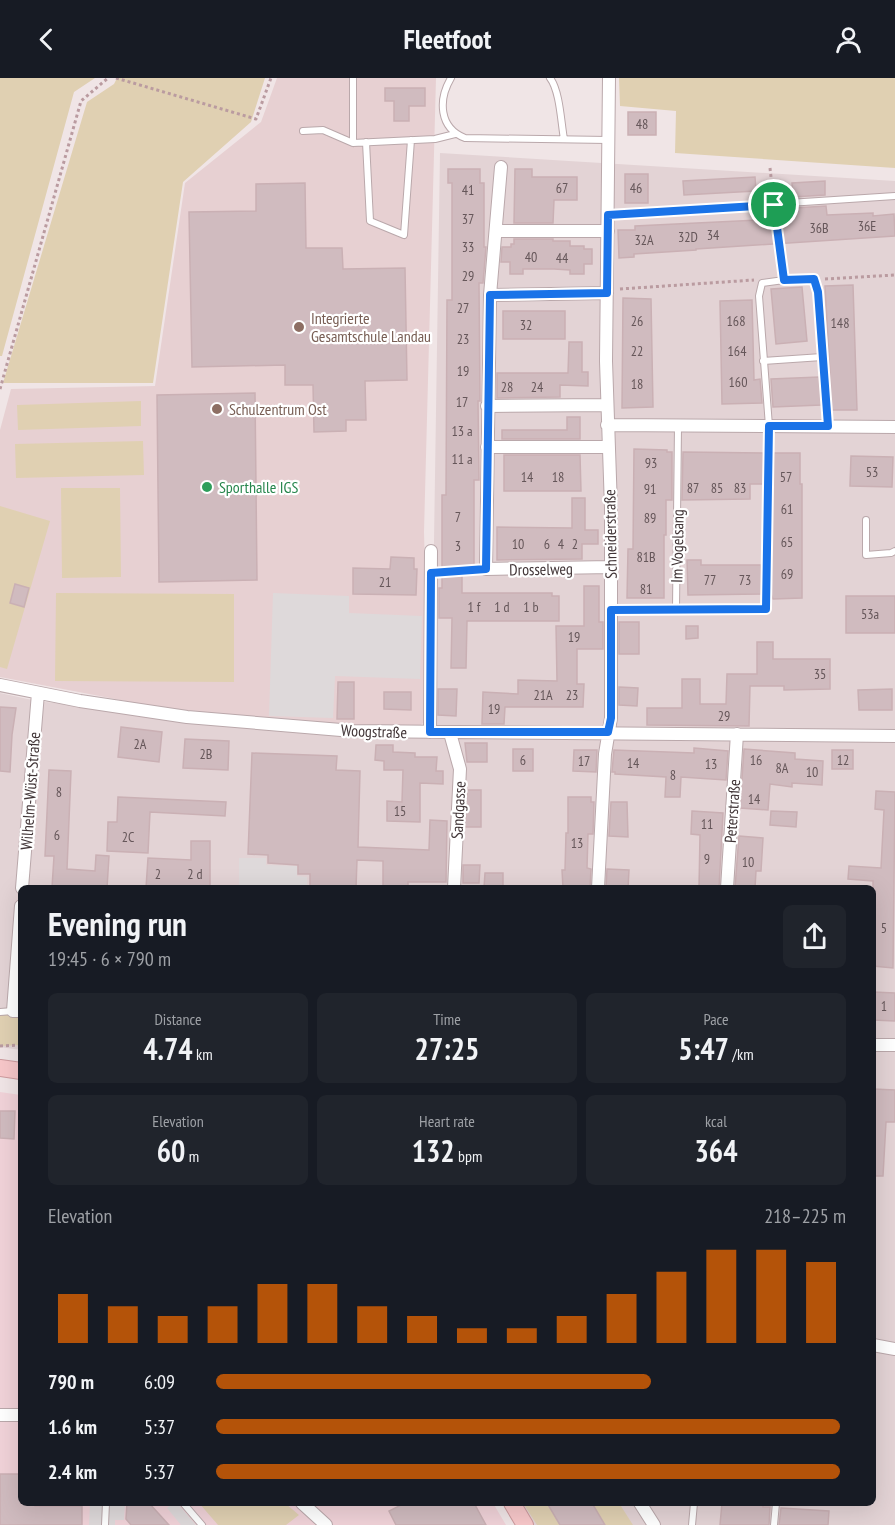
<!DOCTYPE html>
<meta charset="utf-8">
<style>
body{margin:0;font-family:"PT Sans Narrow",sans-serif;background:#20242c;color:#f1f3f6;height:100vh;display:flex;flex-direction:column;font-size:22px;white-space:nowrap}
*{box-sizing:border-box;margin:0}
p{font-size:20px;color:#9ea1a6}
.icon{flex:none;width:33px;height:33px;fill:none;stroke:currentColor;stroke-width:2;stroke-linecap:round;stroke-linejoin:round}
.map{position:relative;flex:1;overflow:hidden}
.side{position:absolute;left:18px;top:807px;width:858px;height:621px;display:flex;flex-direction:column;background:#171b24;border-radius:9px;box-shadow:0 6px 24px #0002}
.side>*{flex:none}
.pin{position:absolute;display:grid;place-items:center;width:51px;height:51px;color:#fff;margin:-26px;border:3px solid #fff;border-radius:50%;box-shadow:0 2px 6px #0007}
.round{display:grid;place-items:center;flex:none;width:63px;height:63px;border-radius:9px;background:#20242c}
.head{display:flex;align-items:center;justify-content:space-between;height:102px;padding:0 30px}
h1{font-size:33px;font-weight:700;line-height:45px}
.metrics{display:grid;grid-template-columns:repeat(3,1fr);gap:9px;height:102px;padding:6px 30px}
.metrics div{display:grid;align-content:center;border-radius:9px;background:#20242c;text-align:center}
.metrics b{font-size:30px;font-weight:700}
.metrics small{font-size:16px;font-weight:400}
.metrics p{font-size:16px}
.chart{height:168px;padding:12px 30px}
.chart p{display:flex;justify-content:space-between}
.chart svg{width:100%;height:108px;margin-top:6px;stroke:#b45309;stroke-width:6}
ul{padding:0 30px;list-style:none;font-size:20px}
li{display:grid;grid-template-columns:96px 72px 1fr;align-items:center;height:45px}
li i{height:15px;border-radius:8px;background:#b45309}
header{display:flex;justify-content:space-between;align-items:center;height:78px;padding:0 30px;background:#171b24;font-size:27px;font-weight:700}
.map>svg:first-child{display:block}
.residential{fill:#e3d3d5}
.commercial{fill:#f0d2d8}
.education{fill:#e7d0d2}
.green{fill:#e0d0b2}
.parking{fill:#ded9da}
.building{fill:#d0bbbf;stroke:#cab0b4;stroke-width:1.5}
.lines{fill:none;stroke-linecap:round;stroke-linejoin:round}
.service-casing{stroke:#baa8ab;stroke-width:8}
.minor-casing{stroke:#baa8ab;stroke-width:14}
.secondary-casing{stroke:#cd9b9e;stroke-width:18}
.path{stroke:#ba9ba0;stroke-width:3;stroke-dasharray:3 3;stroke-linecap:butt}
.service{stroke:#fff;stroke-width:6}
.minor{stroke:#fff;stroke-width:12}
.secondary{stroke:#f7c7c9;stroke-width:16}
.route-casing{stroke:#fff;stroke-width:12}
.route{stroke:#1a73e8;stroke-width:8}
.education-dot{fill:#8d6e63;stroke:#fff;stroke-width:2}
.leisure-dot{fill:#2e9e5b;stroke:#fff;stroke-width:2}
.labels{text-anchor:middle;stroke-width:4.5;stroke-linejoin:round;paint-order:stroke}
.number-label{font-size:14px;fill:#655659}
.education-label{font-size:16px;fill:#785e54;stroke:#fff;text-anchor:start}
.leisure-label{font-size:16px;fill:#27864d;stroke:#fff;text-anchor:start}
.street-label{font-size:16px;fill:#413537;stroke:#fff}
</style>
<header><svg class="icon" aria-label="back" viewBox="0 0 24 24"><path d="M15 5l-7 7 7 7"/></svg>Fleetfoot<svg class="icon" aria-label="person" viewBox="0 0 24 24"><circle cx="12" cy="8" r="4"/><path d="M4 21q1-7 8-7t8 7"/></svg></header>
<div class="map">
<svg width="895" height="1447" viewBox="0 0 895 1447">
<rect width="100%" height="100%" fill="#f0e5e6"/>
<path class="residential" d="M440 75 895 103V1447H534L521 1425H873V810H21V972L0 969V615L37 623 256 648 431 657Z"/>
<path class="commercial" d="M0 1014 21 1017V1425H493L506 1447H0Z"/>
<path class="education" d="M277 0H436L424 454 429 639 419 649 258 643 157 629 0 599V352L11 311 155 308 185 105 261 44Z"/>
<path class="green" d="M0 0H95L74 14 2 278H0Z
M117 0H265L251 44 183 104 153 305H3L87 24 114 6Z
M619 0H895V90L675 75 676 33 620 28Z
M141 323V348L18 352 17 327Z
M143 363 144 397 16 400 15 366Z
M61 410H120L121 499 62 500Z
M0 428 50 443 7 591 0 589Z
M56 515 234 516V604L55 603Z
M21 933V967L0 968V934Z
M199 1425H285L299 1437 286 1447H218Z
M523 1425H547L560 1447H537Z
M592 1425H619L633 1447H605Z"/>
<path class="parking" d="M273 515 349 518V535L422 538 420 601 335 598 333 640 269 638Z
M239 780H266V787L297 788V798L307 799V810H239Z
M90 1425H125L124 1442H115V1447H89Z
M173 1425H177L196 1447H181L167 1430Z"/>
<path class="building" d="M385 10H425V28H409V43H394V23H385Z
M628 34H656V57H628Z
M448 91H480V105H484V169H486L483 205H479L480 323H478L479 402H474V489H462V515H552V518H559V543H467L466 590H451L452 540H439V510H442V417H446L447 222H452V105H448Z
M515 91H532V99H577V122H554L553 145H514Z
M625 96H648V125H625Z
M755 99 756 113 684 117 683 103Z
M825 103V117L793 119 792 105Z
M305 105 306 170H342L343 191 405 190 407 302 365 303 366 342H346V353L314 354 313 307H285V287L192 289 189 134 256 133V106Z
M826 128 827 137 873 135V138L894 136 895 158 696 171V172L634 176V179L619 180 618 152H635V148L780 141 794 139V130Z
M514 161H553V163H570V168H584V171H592V186H584V196H570V192L554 191H523V196H510V184H501L502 169H511V166H514Z
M853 207 857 332H832L825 208Z
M802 209 807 263 776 266 771 211Z
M623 220 651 221 653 329 622 330Z
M752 222 754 302 760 301 762 325 722 326 720 223Z
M503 233H565V261H503Z
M569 264H582V294H588V308L560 307V319L497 320V295H568Z
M819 299 821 327 773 329 771 301Z
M255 315 257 502 159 504 157 317Z
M567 339H580V361H502V352H567Z
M634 371 667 372V374H672V422H666V457H664V520H627L628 471H633Z
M683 374 763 375V406H750V421L682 422Z
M774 375H800V406H802V520L773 521 771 516Z
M504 377H580L581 413H504Z
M851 378 893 379 892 409 850 408Z
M572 420H585V452H598V466H582V481L497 482V449L572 450Z
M391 479 414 480V491H417L416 517 353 516V490L390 491Z
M687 482H701V487H761V516L688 517Z
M15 506 29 510 24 529 10 525Z
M584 508H599V544H603V571H577V606H584L583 629H505L504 646H482L483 614 518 616V602L557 603 556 548H584Z
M846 518H895V555H846Z
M619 544H639V576H619Z
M686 548H698V560L686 561Z
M757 564H773V581H830V611L784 612V608H750L749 648 647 647V630H682V601H700V626H726L727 596H757Z
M338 604H354V641H337Z
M619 609 638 610 637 628 619 627Z
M438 611H457L456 638 438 637Z
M892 611V632H859L858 612Z
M384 614H411V632L384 631Z
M0 629 16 630 12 657 10 694 0 693Z
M121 649 162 654 159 684 118 679Z
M185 661 229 663 228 692 183 690Z
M465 665H487V684H467Z
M376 667H393V674L415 675V679H437L436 693H443V706L420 705V744L387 743V723L402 724 403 692H384V683L375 682Z
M694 670 728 673 726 702 681 699 680 719H665L666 699 615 696V694H612L614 672 694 675Z
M513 671H533V693H513Z
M744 671 795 675V681L823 683 822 707 792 705V709L770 706 768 732 740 730Z
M574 672H597L596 694 573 693Z
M832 672H853V691H832Z
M252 675 337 678 336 692 360 693 358 769 429 772 430 742 447 743 446 804H408V808H383V783L357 782 356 810H310V796H298V787L268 785V777L248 776Z
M49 692 71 693 67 791 95 793 96 777 109 778 107 810H52L54 778H45Z
M467 712H481V749H465Z
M876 713 895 714 893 890 873 888V803L848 801 849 788 881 790 884 732 875 731Z
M118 719 226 724 225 738 150 734 148 775 107 773 108 744H117Z
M568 719H591V724H594L593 756H588L587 790 591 791 590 810H563L562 792H565L566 755H568Z
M611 724H627L628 759 609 758Z
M692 733 723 735 719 810H699L700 757 691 756Z
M771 733 797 734 796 749 770 747Z
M739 758 763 760 761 793H756L755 810H735Z
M191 763H210V810H146L148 780 191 782Z
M463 787H480L479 805H463Z
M607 791 629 792 628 810H606Z
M485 795H503V810H484Z
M873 914 895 915V943L873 942Z
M873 1011 895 1012V1044H886L883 1098H873Z
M0 1033H15L14 1061 0 1060Z
M0 1396H21V1425H35V1428H82V1447H0Z
M127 1425H149L169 1447H131L126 1441Z
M405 1425H474L486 1447H396L389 1433Z
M547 1425H592L605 1447H560Z
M722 1425H763V1429H770L769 1447H720Z
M781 1430 829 1433 828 1447H779Z"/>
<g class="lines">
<defs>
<path id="service" d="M353 0V65L435 61 455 56
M451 0C438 22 439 50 465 60L608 62
M550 0C560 13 561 45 564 61
M303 53 323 52 353 65
M366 64 370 143 404 157 411 62
M608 137 895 118
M763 283 822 279
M678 348 676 531H766L769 348 759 218 762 205 784 202 814 201 818 214 828 348
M866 442V477L891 475 895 473
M0 934 13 933
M183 1425 202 1447
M105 1447 106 1425
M692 1447 694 1425
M774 1447 776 1425"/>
<path id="minor" d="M501 89 490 217 486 491 611 489
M496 153H608
M490 217 607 215
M487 328 607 327
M607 347 895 349
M487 369H608
M0 607 80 623 187 639 353 653 895 658
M430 654 431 473
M450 655 460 691 454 810
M22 810 38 615
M598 810 605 676 611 640V430L606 283 609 0
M727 810 737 656
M21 828 13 933H21
M873 967H895
M873 1267 895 1271
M0 1337H21
M302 1425 326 1447
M640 1425 654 1447"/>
<path id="secondary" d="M0 990 21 993
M512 1425 525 1447"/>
</defs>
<use href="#service" class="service-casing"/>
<use href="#minor" class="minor-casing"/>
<use href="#secondary" class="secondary-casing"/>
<path class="path" d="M116 0 256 41 271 0
M770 90 773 117
M775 135 783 194
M825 201 895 197
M620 211 754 202
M0 311 81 23 108 0
M445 494 474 492
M625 532H666
M0 968 21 967"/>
<use href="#service" class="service"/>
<use href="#minor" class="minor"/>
<use href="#secondary" class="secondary"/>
</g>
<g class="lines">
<defs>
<path id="route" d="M774 127 784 202 814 201 818 214 828 348H769L766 531 611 532V640L608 654H430L431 495 486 491 490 217 607 215 608 137Z"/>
</defs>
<use href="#route" class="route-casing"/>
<use href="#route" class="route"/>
</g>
<g class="education-dot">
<circle cx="299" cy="249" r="6"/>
<circle cx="217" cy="331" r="6"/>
</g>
<circle class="leisure-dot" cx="207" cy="409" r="6"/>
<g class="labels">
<g class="number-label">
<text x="642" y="51">48</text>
<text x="562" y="115">67</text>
<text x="636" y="115">46</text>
<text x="468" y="117">41</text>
<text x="468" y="146">37</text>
<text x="867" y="153">36E</text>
<text x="819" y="155">36B</text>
<text x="713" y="162">34</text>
<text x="688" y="164">32D</text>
<text x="644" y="167">32A</text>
<text x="468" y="174">33</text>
<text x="531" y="184">40</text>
<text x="562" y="185">44</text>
<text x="468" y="203">29</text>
<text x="463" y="235">27</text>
<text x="637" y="248">26</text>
<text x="736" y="248">168</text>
<text x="840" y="250">148</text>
<text x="526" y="252">32</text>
<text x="463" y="266">23</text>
<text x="637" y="278">22</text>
<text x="737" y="278">164</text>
<text x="463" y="298">19</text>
<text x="738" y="309">160</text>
<text x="637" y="311">18</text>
<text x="507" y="314">28</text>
<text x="537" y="314">24</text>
<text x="462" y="329">17</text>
<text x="462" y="358">13 a</text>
<text x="462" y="386">11 a</text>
<text x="651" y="390">93</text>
<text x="872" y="399">53</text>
<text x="527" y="404">14</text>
<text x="558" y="404">18</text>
<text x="786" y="404">57</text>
<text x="693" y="415">87</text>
<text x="717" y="415">85</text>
<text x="740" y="415">83</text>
<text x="650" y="416">91</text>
<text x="787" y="436">61</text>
<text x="458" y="444">7</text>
<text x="650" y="445">89</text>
<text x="787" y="469">65</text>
<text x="518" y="471">10</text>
<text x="547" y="471">6</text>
<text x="561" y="471">4</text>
<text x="575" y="471">2</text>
<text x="458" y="473">3</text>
<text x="646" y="484">81B</text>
<text x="787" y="501">69</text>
<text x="710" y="507">77</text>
<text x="745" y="507">73</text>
<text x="385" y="509">21</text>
<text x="646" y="516">81</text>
<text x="474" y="534">1 f</text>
<text x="502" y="534">1 d</text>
<text x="531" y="534">1 b</text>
<text x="870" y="541">53a</text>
<text x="574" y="564">19</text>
<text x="820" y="601">35</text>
<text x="543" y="622">21A</text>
<text x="572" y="622">23</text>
<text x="494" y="636">19</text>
<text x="724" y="643">29</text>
<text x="140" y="671">2A</text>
<text x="206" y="681">2B</text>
<text x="523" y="687">6</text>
<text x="756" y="687">16</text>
<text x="843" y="687">12</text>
<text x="584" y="688">17</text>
<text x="633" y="690">14</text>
<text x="711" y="691">13</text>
<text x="782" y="695">8A</text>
<text x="812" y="699">10</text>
<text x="673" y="702">8</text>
<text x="59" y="719">8</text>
<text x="754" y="726">14</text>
<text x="400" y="738">15</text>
<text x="707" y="751">11</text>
<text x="57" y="762">6</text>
<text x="128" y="764">2C</text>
<text x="577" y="770">13</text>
<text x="707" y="786">9</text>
<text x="748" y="789">10</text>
<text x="158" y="801">2</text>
<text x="195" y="801">2 d</text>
<text x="884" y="855">5</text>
<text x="884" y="933">1</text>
</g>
<g class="education-label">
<text x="311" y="246">Integrierte<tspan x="311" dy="18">Gesamtschule Landau</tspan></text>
<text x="229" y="337">Schulzentrum Ost</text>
</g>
<g class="leisure-label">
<text x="219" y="415">Sporthalle IGS</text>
</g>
<g class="street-label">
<text transform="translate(610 456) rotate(-91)" y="6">Schneiderstraße</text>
<text transform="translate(677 468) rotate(-89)" y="6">Im Vogelsang</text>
<text transform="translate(541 491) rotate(-1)" y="6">Drosselweg</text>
<text transform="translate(374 653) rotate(2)" y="6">Woogstraße</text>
<text transform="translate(30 713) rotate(-86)" y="6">Wilhelm-Wüst-Straße</text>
<text transform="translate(458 732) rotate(-87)" y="6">Sandgasse</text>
<text transform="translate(732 733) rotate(-86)" y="6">Peterstraße</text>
</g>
</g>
</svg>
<div class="pin" style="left:774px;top:127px;background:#1e9e55"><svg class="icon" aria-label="arrive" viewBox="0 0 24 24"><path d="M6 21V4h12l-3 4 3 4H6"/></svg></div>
<section class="side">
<div class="head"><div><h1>Evening run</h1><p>19:45 · 6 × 790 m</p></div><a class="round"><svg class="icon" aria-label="share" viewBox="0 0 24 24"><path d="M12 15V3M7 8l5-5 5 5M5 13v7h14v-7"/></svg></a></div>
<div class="metrics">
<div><p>Distance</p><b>4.74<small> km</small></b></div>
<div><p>Time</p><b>27:25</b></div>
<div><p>Pace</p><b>5:47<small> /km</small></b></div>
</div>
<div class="metrics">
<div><p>Elevation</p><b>60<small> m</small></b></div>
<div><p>Heart rate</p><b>132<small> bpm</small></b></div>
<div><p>kcal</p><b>364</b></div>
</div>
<div class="chart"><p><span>Elevation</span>218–225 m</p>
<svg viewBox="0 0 160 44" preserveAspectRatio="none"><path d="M5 44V24M15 44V29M25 44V33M35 44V29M45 44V20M55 44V20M65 44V29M75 44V33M85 44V38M95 44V38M105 44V33M115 44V24M125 44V15M135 44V6M145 44V6M155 44V11"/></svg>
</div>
<ul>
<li><b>790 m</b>6:09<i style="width:69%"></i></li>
<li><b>1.6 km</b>5:37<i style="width:99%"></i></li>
<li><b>2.4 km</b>5:37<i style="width:99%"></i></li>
</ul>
</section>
</div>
